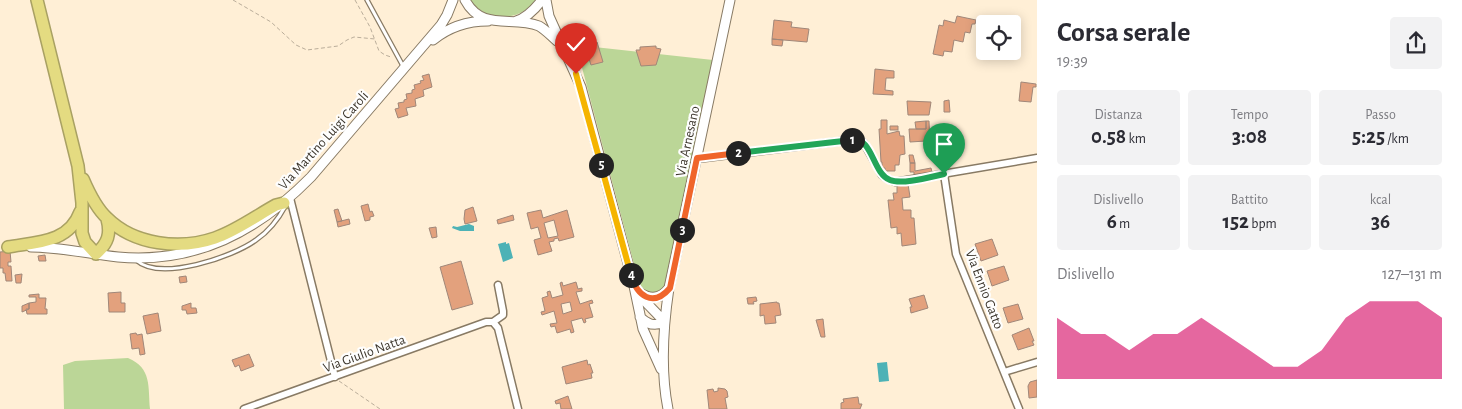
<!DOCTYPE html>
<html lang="it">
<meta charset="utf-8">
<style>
body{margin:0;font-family:"Alegreya Sans",sans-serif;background:#f2f2f3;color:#2b2b33;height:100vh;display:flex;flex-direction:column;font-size:19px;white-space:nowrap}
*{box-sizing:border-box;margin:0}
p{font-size:16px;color:#7c7c81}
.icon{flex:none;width:28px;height:28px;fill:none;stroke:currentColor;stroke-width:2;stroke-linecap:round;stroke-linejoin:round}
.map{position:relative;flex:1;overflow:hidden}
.side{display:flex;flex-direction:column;background:#fff;width:425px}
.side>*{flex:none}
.buttons{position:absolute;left:976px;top:15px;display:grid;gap:10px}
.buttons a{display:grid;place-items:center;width:45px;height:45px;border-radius:5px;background:#fff;box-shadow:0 2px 12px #0003;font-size:25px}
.pin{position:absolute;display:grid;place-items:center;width:42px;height:42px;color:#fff;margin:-51px -21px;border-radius:50% 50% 50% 0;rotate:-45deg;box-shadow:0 0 5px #0007}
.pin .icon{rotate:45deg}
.km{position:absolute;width:25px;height:25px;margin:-12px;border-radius:50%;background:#222;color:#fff;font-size:14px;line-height:25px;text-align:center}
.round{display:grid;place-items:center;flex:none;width:52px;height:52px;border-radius:5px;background:#f2f2f3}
.head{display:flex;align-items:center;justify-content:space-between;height:85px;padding:0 20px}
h1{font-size:28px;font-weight:700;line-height:38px}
.metrics{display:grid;grid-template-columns:repeat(3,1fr);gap:8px;height:85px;padding:5px 20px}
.metrics div{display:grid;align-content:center;border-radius:5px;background:#f2f2f3;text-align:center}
.metrics b{font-size:21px;font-weight:700}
.metrics small{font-size:14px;font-weight:400}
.metrics p{font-size:14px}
.chart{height:140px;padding:10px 20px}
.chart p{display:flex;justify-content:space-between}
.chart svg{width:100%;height:90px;margin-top:5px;fill:#db2777;opacity:.7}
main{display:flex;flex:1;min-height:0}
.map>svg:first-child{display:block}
.green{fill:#bbd697}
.water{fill:#4db2b6}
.building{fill:#e3a17d;stroke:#a08779;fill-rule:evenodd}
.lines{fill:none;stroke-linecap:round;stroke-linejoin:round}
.lane-casing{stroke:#887a64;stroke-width:5.5}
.street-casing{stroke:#887a64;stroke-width:9}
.secondary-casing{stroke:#887a64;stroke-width:11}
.highway-casing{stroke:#a9a163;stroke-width:14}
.path{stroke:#baad9a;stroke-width:1;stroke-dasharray:4 2.5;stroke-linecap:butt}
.lane{stroke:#fff;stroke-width:3}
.street{stroke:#fff;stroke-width:6}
.secondary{stroke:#fff;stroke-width:9}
.highway{stroke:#e4db81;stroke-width:11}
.split-1-casing{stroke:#fff;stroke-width:10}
.split-2-casing{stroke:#fff;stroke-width:10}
.split-3-casing{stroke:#fff;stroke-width:10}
.split-4-casing{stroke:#fff;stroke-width:10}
.split-5-casing{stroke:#fff;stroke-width:10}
.split-6-casing{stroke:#fff;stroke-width:10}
.split-1{stroke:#22a559;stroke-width:6}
.split-2{stroke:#22a559;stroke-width:6}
.split-3{stroke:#f0652b;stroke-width:6}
.split-4{stroke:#f0652b;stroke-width:6}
.split-5{stroke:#f5b400;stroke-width:6}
.split-6{stroke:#f5b400;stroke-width:6}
.labels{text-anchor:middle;stroke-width:4.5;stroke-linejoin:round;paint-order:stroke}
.street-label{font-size:14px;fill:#3c362c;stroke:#fefefe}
</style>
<main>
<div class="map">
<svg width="1037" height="409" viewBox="0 0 1037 409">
<rect width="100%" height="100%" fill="#ffefd6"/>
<path class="green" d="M470 0H536C520 22 486 23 470 0Z
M576 45 713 60 666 287 656 295 645 292 639 283Z
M128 358C152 368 148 387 150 409H64L63 365 75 361Z"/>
<path class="water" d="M469 224 474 226V231H460L452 228 453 226 457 227Z
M506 242V244L509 243 513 258 503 262 498 244Z
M887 362 889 381 879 382 877 363Z"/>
<path class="building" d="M957 16 976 20 975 24H972L970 33 965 32 963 42 954 40 952 52 944 51 943 56 933 54 939 25 943 26 944 20 955 23Z
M774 20 792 22 791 27 809 29 807 42 772 39Z
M772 39 783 40 782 46 772 45Z
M597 42 603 62 591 65 585 46Z
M656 46V48L661 49 656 65 641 66 636 50H640V47Z
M875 69 894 71V78H886L885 90 893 91V95L873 94Z
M429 74 432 87 423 90 424 96 415 99 416 106 406 108 408 115 398 118 395 109 399 108 398 103 404 102V100L407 99 406 94 412 93V90L415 89 414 85 421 83 420 81 424 80 422 76Z
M1021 82 1036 84V87H1033L1031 102 1019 101Z
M949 100 950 112H944V101Z
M907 101 931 102 929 115H908Z
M881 120H887V134L899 131 900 136H904L905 154 900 155 899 165H895V171H885V168H882V162H881L879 129H881Z
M926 121V129H916L915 122Z
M926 121H929L930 145H927L926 141 910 142 909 129H926Z
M890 126H898V130H890Z
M945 141H951L952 164 934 163 933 145 945 144Z
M909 155H913L915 163H910Z
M910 163H915V171L931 168 932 172 914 175V172H910Z
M908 184 910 197 902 198 903 210H911V218H914L916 244 902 246 901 233 897 234V227L891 228 888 200H894L893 193H897V185Z
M368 204 370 212 372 211 374 216 370 217V220L365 221 361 206Z
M473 207 477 221 465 224 464 219 465 210Z
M338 209 342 221 337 222 334 210Z
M541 210 543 218 567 210 574 237 559 241 558 238 554 239V241L549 242 552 251 538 255 534 240 541 238 538 227 531 229 527 213ZM554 220 558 236 548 238 544 223Z
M513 215 514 220 498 224 497 220Z
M349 219 350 224 338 227 337 222Z
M436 227 437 237 432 238 429 228Z
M992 239 998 255 981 261 975 244Z
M10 251 11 262H8V266H11L12 281H6L5 273H3V268H0V252Z
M45 255 46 261H39L38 256Z
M461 261 473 304 452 310 440 267Z
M1004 266 1009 280 992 286 987 271Z
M22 274 21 283H16L15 275Z
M186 276 187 282 180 283 179 277Z
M562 282 563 286 576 282 578 289 582 288V291L576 292 580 304 592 300 593 303 589 304 593 317 585 319 586 322 584 323 582 318 571 321 574 332 571 333 570 329 557 333 555 326 551 327 550 324 557 323 554 311 542 315 541 312 545 311 542 298 548 296 547 292 550 291 552 298 563 295 560 283ZM570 302 572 311 563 314 561 304Z
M121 292V303H125V312H109L108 293Z
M39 294V298H46L45 309H47V314H27L26 309H29V303L36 302V297H29V295Z
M924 295 928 308 911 313 910 307H912L909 299Z
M756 297 757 301 753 302 754 304H748L747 298Z
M777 302V303H779L781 315 775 316 776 323 765 324 764 315 760 316V304Z
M29 303V309L22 312V306Z
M191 303V308H196L197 313 187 314 186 310H182V306Z
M1018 304 1023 319 1008 323 1003 308Z
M158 313 161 331 147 334 143 316Z
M823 319 825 337H821L816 320Z
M1029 328 1034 341H1032L1034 345 1018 350 1012 335Z
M136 333 137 335 142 334 145 354 140 355 139 348 132 349 130 334Z
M249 354 254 366 241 371 239 365 235 367 232 360Z
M587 360 588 365 590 364 593 373H591L592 378 566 384 562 367Z
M1037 380V397L1029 398 1028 386 1030 382Z
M718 388 725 389 727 391 728 397 725 398 727 409H709L707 390 713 389 714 392 718 391Z
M568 396 572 409H561L560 403 556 404 555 401Z
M858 397 859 404H862L860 409H841V403L844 402 843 399Z"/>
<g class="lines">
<defs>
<path id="lane" d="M367 0 403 66
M136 260C160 282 233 257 256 240 268 232 279 218 286 205"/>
<path id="street" d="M697 159 858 139 864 143 882 175 886 178 895 182 1037 158
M944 174 956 254 1019 409
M290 198 335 377
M498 285 503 311V315L493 322 498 328 518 409
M1004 372 1037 362
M244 409 486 322H493"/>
<path id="secondary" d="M465 0C482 32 512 15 539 26 546 30 551 36 557 41
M546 0 549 16 581 87 634 286 643 329 661 369
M516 21C527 18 535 9 542 0
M433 40C449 27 467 21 488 21
M31 247C60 247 89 254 118 257 196 264 258 231 311 177L441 25 447 15 453 0
M637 290C644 303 656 311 664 322
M640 293C651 300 661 299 669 288
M640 317C647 324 654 327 664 322
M668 409C660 369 663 328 669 288L730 0"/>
<path id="highway" d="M37 0 78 166 82 203V233L85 242 96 254C108 243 111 234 107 219
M83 179C89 193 96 208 107 218 134 245 180 250 215 238 236 231 256 216 276 205L284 203
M8 247C36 242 69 243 80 212"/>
</defs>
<use href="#lane" class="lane-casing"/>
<use href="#street" class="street-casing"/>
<use href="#secondary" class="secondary-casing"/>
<use href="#highway" class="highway-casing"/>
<path class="path" d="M233 0 271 22 296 45 307 50 338 46 347 40 354 37 375 39
M355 0 370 27 379 51 385 55 391 57
M339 381 380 409"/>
<use href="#lane" class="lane"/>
<use href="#street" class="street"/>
<use href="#secondary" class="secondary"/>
<use href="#highway" class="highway"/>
</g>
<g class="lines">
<defs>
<path id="split-1" d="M852 140C873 137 872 173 890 180 902 185 930 177 944 174"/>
<path id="split-2" d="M738 153 852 140"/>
<path id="split-3" d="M682 230 697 158 738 153"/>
<path id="split-4" d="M631 275C637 296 653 308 670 288L682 230"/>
<path id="split-5" d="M601 165 631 275"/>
<path id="split-6" d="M576 74 601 165"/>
</defs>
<use href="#split-1" class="split-1-casing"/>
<use href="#split-2" class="split-2-casing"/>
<use href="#split-3" class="split-3-casing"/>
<use href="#split-4" class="split-4-casing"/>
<use href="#split-5" class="split-5-casing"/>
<use href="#split-6" class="split-6-casing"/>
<use href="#split-1" class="split-1"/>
<use href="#split-2" class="split-2"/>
<use href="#split-3" class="split-3"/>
<use href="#split-4" class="split-4"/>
<use href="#split-5" class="split-5"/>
<use href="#split-6" class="split-6"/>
</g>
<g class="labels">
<g class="street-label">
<text transform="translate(323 140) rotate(-48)" y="5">Via Martino Luigi Caroli</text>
<text transform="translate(687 141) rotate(-78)" y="5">Via Arnesano</text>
<text transform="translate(985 289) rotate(69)" y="5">Via Ennio Gatto</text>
<text transform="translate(364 353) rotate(-20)" y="5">Via Giulio Natta</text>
</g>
</g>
</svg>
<div class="buttons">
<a><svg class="icon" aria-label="locate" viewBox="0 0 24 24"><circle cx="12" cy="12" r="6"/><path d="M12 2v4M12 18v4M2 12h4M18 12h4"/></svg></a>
</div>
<div class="pin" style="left:944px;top:174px;background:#1e9e55"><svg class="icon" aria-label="arrive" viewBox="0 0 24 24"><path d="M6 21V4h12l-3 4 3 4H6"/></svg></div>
<div class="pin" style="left:576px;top:74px;background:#d93025"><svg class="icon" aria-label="check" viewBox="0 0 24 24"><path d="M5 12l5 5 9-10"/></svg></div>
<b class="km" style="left:852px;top:140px">1</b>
<b class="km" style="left:738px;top:153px">2</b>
<b class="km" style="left:682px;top:230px">3</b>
<b class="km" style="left:631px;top:275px">4</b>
<b class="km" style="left:601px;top:165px">5</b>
</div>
<section class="side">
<div class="head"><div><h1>Corsa serale</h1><p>19:39</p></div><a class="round"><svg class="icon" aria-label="share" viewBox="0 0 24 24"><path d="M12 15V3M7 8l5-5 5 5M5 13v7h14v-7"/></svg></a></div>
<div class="metrics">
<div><p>Distanza</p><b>0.58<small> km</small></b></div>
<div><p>Tempo</p><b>3:08</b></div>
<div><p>Passo</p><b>5:25<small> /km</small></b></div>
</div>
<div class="metrics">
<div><p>Dislivello</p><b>6<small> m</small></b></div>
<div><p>Battito</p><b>152<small> bpm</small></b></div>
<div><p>kcal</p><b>36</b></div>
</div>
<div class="chart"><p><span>Dislivello</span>127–131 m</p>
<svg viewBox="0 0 160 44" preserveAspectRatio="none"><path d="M0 44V14L10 22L20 22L30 30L40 22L50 22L60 14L70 22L80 30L90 38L100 38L110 30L120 14L130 6L140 6L150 6L160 14V44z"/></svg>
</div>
</section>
</main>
